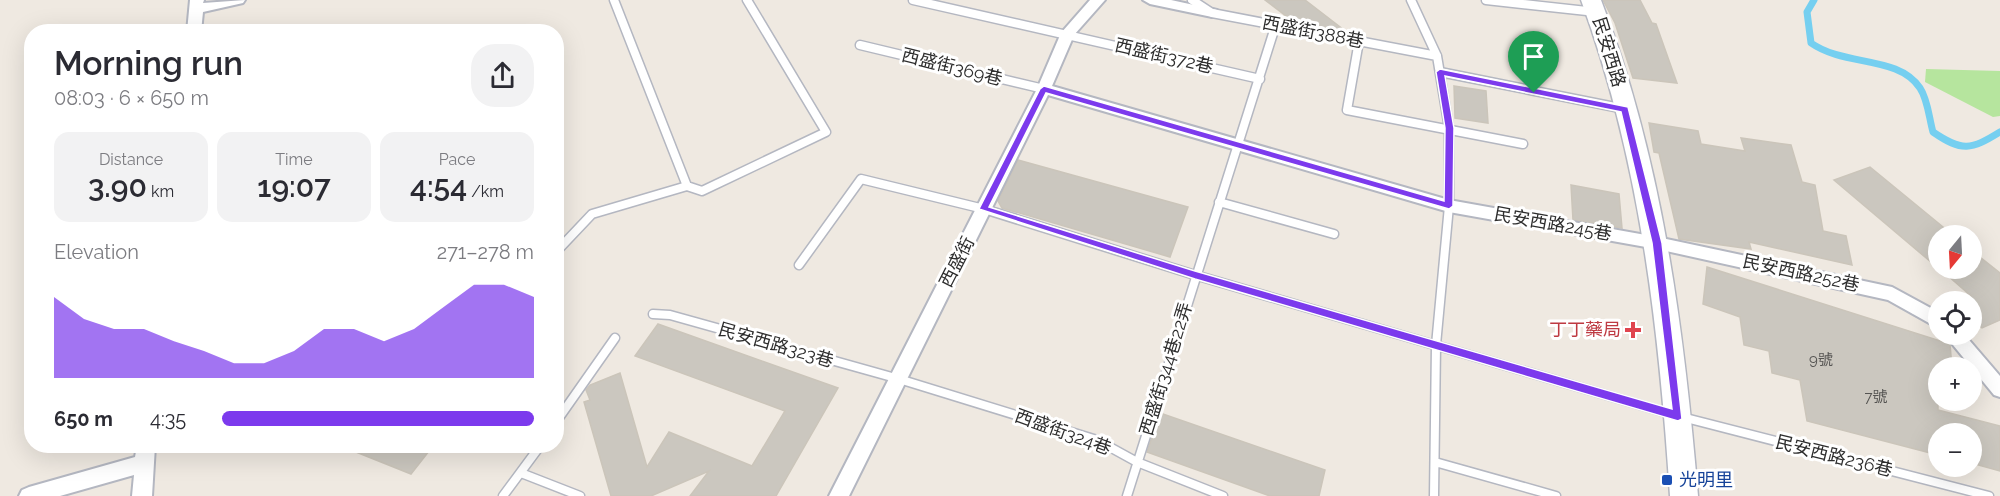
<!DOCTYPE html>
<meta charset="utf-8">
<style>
body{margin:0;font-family:Raleway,"Noto Sans TC",sans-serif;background:#f2f2f3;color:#2b2b33;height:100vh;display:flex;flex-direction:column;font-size:22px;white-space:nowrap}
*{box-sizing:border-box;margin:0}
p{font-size:20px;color:#7c7c81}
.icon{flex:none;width:33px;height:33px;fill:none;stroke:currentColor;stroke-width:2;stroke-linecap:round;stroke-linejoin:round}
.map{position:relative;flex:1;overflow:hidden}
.panel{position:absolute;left:24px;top:24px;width:540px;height:429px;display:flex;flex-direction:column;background:#fff;border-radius:24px;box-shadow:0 6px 24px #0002}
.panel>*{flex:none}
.needle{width:39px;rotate:198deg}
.fabs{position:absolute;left:1928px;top:225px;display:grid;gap:12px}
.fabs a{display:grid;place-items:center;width:54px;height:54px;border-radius:50%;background:#fff;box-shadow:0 6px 24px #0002;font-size:30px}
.pin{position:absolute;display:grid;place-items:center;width:51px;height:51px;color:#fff;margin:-62px -26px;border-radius:50% 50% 50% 0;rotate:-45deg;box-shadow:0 0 6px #0007}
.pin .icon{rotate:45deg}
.round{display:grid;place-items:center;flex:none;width:63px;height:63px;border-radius:24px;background:#f2f2f3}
.headline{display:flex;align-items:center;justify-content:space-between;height:102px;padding:0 30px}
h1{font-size:33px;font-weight:600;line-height:45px}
.figures{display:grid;grid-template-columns:repeat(3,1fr);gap:9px;height:102px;padding:6px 30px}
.figures div{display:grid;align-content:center;border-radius:15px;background:#f2f2f3;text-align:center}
.figures b{font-size:30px;font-weight:600}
.figures small{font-size:16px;font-weight:400}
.figures p{font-size:16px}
.chart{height:168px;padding:12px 30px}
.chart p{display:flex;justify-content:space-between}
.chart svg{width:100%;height:108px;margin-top:6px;fill:#7c3aed;opacity:.7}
ul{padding:0 30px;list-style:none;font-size:20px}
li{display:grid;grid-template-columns:96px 72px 1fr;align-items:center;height:45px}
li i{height:15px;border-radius:8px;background:#7c3aed}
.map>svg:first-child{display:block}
.green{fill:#b6e59e}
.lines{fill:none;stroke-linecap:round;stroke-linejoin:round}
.stream{stroke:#75cff0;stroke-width:7}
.building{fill:#cbc7bf;stroke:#cbc5ba;stroke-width:1.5}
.lane-casing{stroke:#b4b7c1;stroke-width:11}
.street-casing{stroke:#b4b7c1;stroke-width:4}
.secondary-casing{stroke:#b4b7c1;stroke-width:3}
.lane{stroke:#fff;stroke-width:8}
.street{fill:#fff;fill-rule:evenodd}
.secondary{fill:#fff;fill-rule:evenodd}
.route{fill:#7c3aed;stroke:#fff;stroke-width:1.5;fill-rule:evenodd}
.health-dot{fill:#e0444e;stroke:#fff;stroke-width:2}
.transit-dot{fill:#1a4fb4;stroke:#fff;stroke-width:2}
.labels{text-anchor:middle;stroke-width:6;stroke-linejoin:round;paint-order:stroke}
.number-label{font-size:15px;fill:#555452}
.street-label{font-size:18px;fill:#2e2e2e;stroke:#fff}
.health-label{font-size:18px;fill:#be3a42;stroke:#fff;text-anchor:end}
.transit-label{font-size:18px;fill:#164399;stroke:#fff;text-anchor:start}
</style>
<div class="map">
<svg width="2000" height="496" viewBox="0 0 2000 496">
<rect width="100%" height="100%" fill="#efe9e1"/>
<path class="green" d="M1926 69 2000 71V116L1993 117 1925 82Z"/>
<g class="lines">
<path class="stream" d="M1814 0 1807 12 1811 43C1845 67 1898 55 1920 88 1928 100 1929 118 1933 132 1962 152 1971 150 2000 132"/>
</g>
<path class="building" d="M1265 0H1305L1348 33 1294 22Z
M1603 0H1640L1652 23 1656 24 1677 83 1633 78 1615 23Z
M1454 86 1486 91 1488 123 1455 118Z
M1649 123 1698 131 1701 144 1745 151 1741 138 1791 145 1802 182 1815 185 1823 231 1846 236 1852 265 1749 242 1751 249 1679 239 1659 153 1654 152Z
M1018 160 1188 207 1170 257 1002 208 998 201Z
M1870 167 1954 236H1938V268L1834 180Z
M1571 185 1619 194 1622 228 1573 220Z
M1971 250 2000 273V320L1982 328 1971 319V296L1939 268H1971Z
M1707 267 1950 344 1952 368H1938V410L2000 426V471L1971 463V434H1938V455L1807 421 1800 380 1772 373 1769 351 1744 345 1740 317 1703 304Z
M658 324 838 388 776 496H690L709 471 651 496H611L584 402 590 400 586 390 590 385 620 373 647 467 669 432 752 466 785 411 635 356Z
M1160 413 1325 470 1319 496H1270L1147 452Z
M341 446H433L411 474Z"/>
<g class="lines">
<defs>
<path id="lane" d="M614 0 687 186
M913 0 1260 79
M1192 0 1212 13 1437 56
M1411 0 1437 56 1449 128V206L1436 345 1434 496
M1486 0 1596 12
M1359 41 1347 110 1523 144
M860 45 1044 89
M1440 72 1625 109
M1219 202 1334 234
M556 252 592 214 687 186 702 191 826 132 747 0
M799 265 861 179 984 209 1195 275 1678 416 1989 496
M653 314 670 315 899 379 1097 440 1137 462 1223 496
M556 422 615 338
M1435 462 1556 496
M521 473 580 496
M503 496 540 446
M1127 496 1276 24"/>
<path id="street" d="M190 0H204L203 3 245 0 243 3 203 12 201 32H187Z
M1090 0H1105L1074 35 1052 86 1449 200 1657 237 1892 287 1938 312V328L1888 300 1657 249 1449 212 1048 95 849 496H829L1037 89 1061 33Z
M1143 0H1171L1217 10 1219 13 1212 17 1150 4Z
M1944 334H1964L2000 376V397L1994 395Z
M137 446H155L152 496H132L134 475 60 496H19L22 490 29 487 135 457Z"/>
<path id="secondary" d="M1581 0H1601C1662 158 1684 328 1698 496H1670C1659 328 1640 159 1581 0Z"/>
</defs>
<use href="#lane" class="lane-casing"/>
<use href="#street" class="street-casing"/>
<use href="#secondary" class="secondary-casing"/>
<use href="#lane" class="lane"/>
<use href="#street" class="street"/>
<use href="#secondary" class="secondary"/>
</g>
<path class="route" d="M1440 69 1628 107 1662 243 1682 419 1678 421 1195 279 979 209 1040 89 1044 86 1444 201 1445 128 1436 72ZM1445 76 1621 112 1652 243 1672 409 1195 271 989 207 1046 93 1449 209 1453 206 1454 128Z"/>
<path class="health-dot" d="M1630 321h6v6h6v6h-6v6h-6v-6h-6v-6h6z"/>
<rect class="transit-dot" x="1661" y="474" width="12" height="12" rx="3"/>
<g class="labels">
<g class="number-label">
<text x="1821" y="365">9號</text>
<text x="1876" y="402">7號</text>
</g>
<g class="street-label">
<text transform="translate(1313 32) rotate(11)" y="6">西盛街388巷</text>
<text transform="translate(1609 52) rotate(73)" y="6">民安西路</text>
<text transform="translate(1164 56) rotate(13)" y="6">西盛街372巷</text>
<text transform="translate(952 67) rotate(14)" y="6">西盛街369巷</text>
<text transform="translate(1553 224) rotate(10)" y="6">民安西路245巷</text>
<text transform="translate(957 262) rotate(-63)" y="6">西盛街</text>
<text transform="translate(1801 273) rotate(12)" y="6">民安西路252巷</text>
<text transform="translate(776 345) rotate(16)" y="6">民安西路323巷</text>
<text transform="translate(1166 369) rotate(-73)" y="6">西盛街344巷22弄</text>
<text transform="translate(1063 432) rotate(20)" y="6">西盛街324巷</text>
<text transform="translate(1834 456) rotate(14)" y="6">民安西路236巷</text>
</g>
<g class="health-label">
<text x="1621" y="336">丁丁藥局</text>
</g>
<g class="transit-label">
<text x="1679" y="486">光明里</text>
</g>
</g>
</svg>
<div class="fabs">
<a><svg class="needle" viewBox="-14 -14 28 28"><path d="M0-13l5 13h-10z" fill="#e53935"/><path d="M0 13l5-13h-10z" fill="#7c7c81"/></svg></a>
<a><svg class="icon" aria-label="locate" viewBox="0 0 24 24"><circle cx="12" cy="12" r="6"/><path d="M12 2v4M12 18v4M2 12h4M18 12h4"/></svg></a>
<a>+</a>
<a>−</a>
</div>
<div class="pin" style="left:1534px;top:93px;background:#1e9e55"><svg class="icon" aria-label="arrive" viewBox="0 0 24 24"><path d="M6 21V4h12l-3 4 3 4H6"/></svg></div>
<section class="panel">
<div class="headline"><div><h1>Morning run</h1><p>08:03 · 6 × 650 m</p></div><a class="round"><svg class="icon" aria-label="share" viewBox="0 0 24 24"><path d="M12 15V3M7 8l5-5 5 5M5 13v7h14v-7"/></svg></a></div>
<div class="figures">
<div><p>Distance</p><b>3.90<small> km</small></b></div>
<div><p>Time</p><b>19:07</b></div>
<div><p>Pace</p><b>4:54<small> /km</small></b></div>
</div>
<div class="chart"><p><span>Elevation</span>271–278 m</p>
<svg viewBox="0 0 160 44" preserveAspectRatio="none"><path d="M0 44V11L10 20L20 24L30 24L40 29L50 33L60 38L70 38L80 33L90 24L100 24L110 29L120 24L130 15L140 6L150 6L160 11V44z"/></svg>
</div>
<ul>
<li><b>650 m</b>4:35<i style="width:100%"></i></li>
</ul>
</section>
</div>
